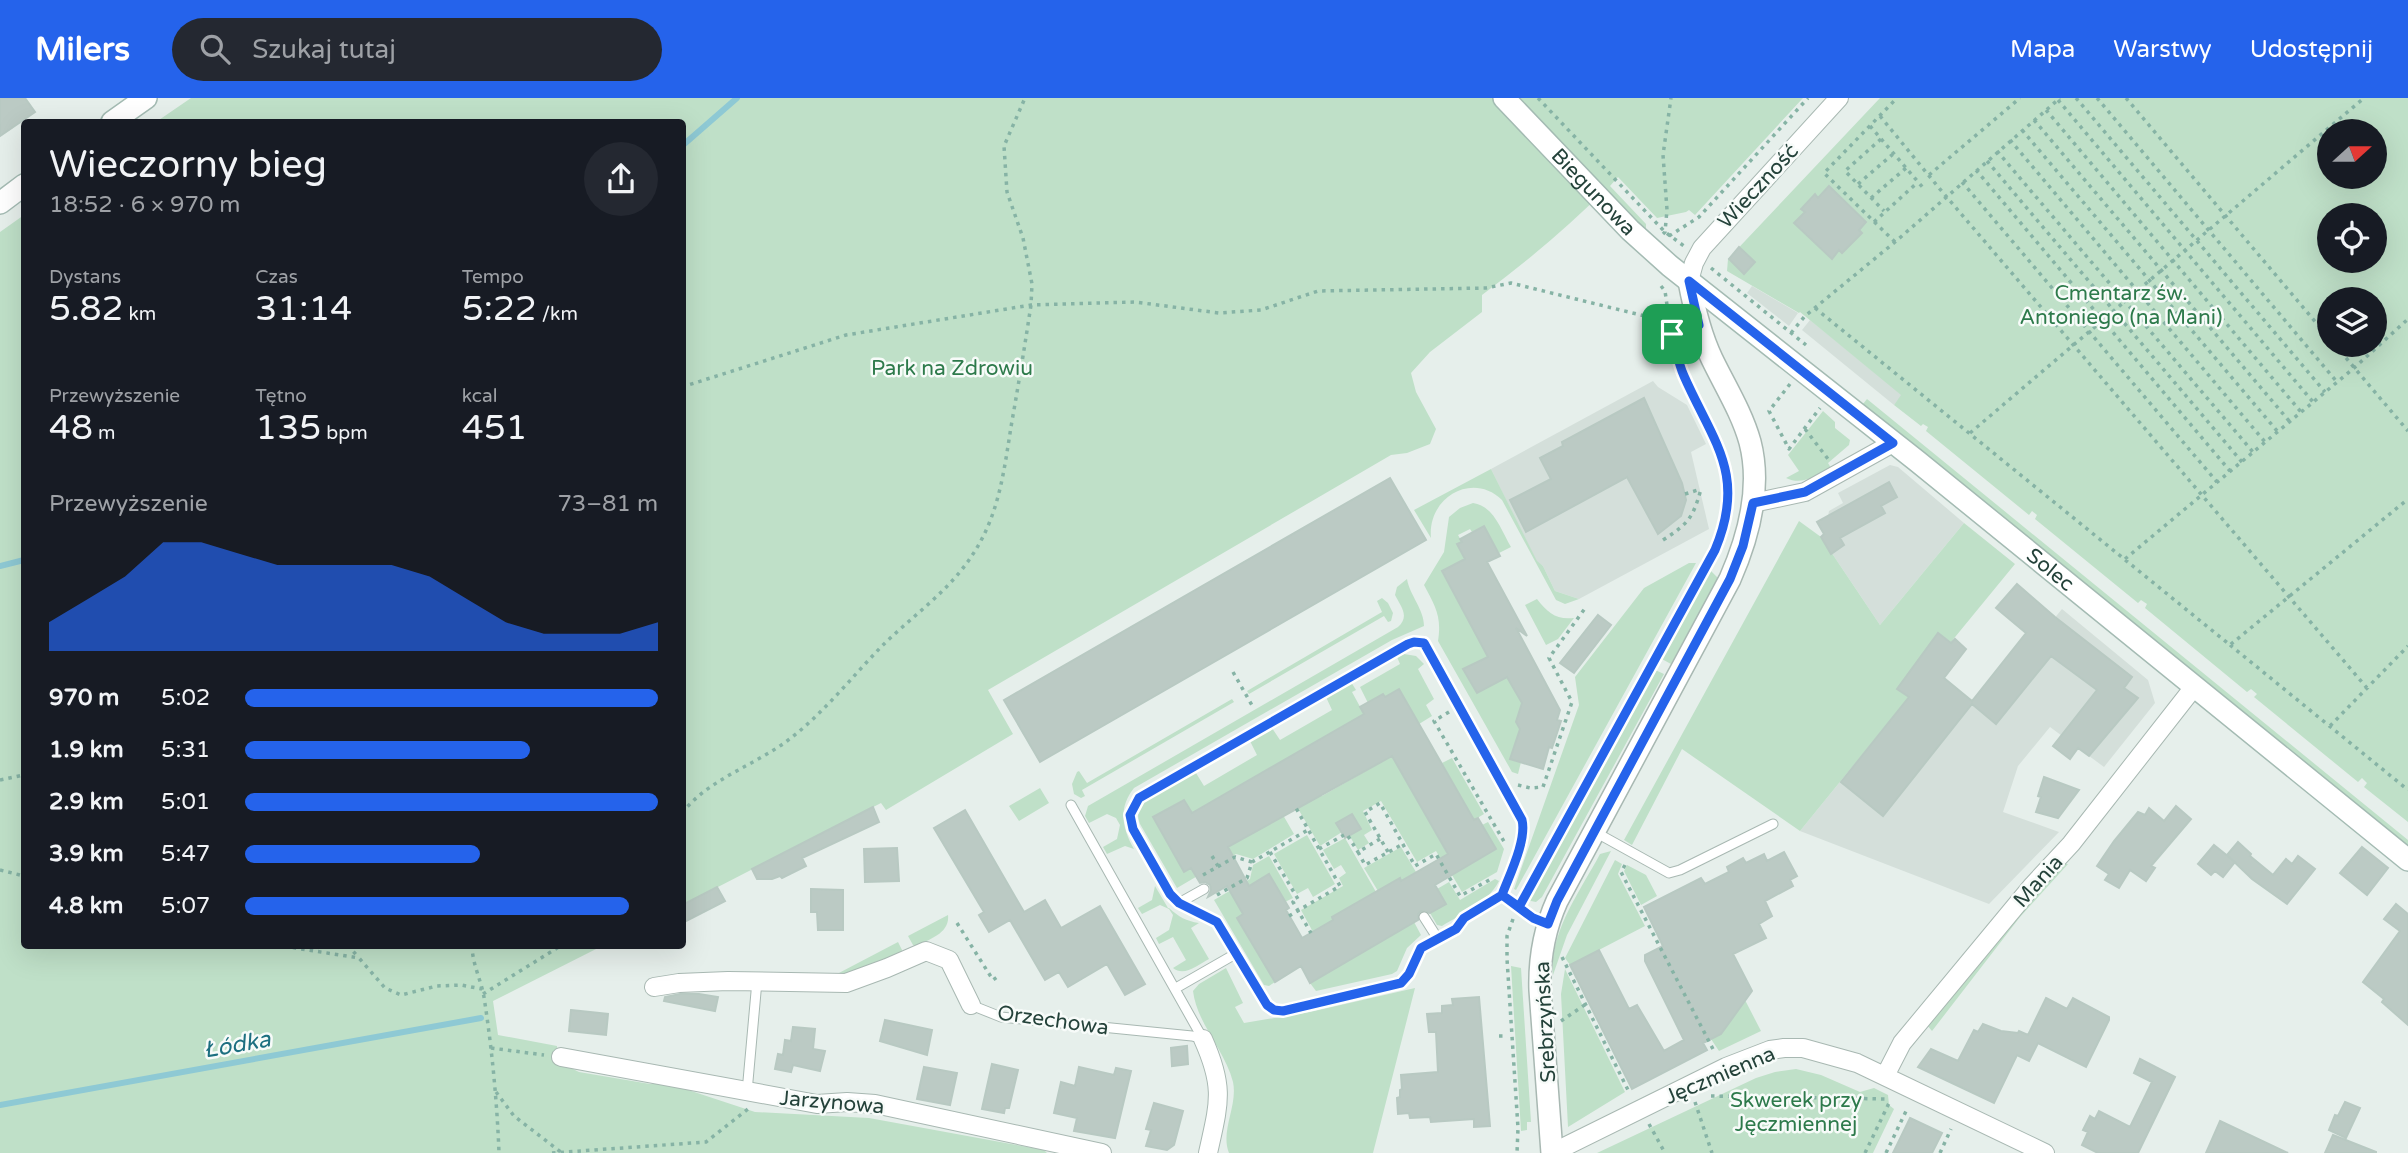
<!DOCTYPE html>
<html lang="pl">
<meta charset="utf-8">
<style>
body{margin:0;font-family:"Varela Round",sans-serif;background:#242831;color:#f1f3f6;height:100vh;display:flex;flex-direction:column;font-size:26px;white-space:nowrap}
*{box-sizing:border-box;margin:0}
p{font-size:23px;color:#9ea1a6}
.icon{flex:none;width:38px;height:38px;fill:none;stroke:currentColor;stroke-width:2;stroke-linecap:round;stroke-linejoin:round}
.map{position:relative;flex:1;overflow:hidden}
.details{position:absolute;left:21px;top:21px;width:665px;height:830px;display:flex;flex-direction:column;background:#171b24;border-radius:7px;box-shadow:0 7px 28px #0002}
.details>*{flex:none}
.needle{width:46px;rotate:69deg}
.buttons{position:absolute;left:2317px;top:21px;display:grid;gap:14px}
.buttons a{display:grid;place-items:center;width:70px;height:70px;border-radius:50%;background:#171b24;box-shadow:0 7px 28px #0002;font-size:35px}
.pin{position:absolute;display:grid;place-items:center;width:60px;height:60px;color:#fff;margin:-30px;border-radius:14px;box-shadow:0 4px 10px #0006}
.round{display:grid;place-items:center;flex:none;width:74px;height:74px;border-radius:37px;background:#242831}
.head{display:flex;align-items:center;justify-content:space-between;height:119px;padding:0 28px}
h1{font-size:38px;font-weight:600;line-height:52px}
.metrics{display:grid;grid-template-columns:repeat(3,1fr);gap:10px;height:119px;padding:7px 28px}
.metrics div{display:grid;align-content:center}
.metrics b{font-size:35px;font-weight:600}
.metrics small{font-size:19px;font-weight:400}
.metrics p{font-size:19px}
.chart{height:196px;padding:14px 28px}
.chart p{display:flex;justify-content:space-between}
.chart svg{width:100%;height:126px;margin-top:7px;fill:#2563eb;opacity:.7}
ul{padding:0 28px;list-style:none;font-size:23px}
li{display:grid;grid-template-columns:112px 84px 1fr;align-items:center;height:52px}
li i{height:18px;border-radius:9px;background:#2563eb}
header{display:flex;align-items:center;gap:42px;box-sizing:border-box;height:98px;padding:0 35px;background:#2563eb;color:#fff}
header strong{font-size:33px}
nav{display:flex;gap:38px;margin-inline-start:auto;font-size:24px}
.search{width:490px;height:63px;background:#242831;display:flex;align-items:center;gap:18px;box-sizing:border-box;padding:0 24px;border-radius:38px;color:#9ea1a6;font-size:26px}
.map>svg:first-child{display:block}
.built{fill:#d4dfda}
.green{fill:#bfe0c8;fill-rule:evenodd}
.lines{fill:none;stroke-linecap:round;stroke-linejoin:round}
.stream{stroke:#8ec9d4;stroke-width:6}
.building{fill:#bbcac4;stroke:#b8c9c2;stroke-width:2;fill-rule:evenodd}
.service-casing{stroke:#a8b8b2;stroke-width:11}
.minor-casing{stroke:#a8b8b2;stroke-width:20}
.tertiary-casing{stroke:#a8b8b2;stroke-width:24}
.secondary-casing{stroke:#a4bbb3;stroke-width:24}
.path{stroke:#86b3a5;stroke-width:3.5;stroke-dasharray:3.5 5;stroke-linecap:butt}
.service{stroke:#fff;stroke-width:9}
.minor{stroke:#fff;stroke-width:18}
.tertiary{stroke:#fff;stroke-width:21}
.secondary{stroke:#fff;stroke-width:21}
.route-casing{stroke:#fff;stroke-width:14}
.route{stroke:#2563eb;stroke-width:9}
.labels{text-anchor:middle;stroke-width:5;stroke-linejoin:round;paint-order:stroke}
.street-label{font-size:21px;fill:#24423a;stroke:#f7fbf9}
.park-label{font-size:21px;fill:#2d7a4b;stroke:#f7fbf9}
.water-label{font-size:23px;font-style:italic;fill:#1c6f80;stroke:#f7fbf9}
</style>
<header>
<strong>Milers</strong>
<div class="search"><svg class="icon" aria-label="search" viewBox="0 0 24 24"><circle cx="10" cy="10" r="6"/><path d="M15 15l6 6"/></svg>Szukaj tutaj</div>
<nav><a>Mapa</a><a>Warstwy</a><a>Udostępnij</a></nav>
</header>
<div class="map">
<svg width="2408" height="1055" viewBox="0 0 2408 1055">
<rect width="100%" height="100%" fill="#e6efeb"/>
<path class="built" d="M1752 188 1798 215 1789 228 1747 195Z
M1810 222 1902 297 1894 307 1802 232Z
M1653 283 1658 289 1687 307 1706 346 1691 354 1709 431 1579 501 1555 493 1543 468 1537 464 1491 371Z
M1890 367 1898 369 1964 425 1880 527 1821 439 1824 436 1817 424 1828 418 1829 413 1843 405 1838 395Z
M2062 511 2148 582 2155 605 2104 669 2050 629 2018 668 2003 714 2059 734 1989 806 1800 733 1909 599 1930 569 1981 610Z"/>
<path class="green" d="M191 0H1803L1695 117 1689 112 1686 114 1657 120 1618 79 1610 88 1646 126V132L1606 91C1567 130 1526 164 1482 197V214L1430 254 1411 275 1416 294 1436 331 1430 346 1407 355 1391 357 988 592 1013 636 886 712 881 705 683 807 682 24H156Z
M1880 0H2408V724L2364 689 2367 685 2362 680 2358 684 2254 599 2257 596 2251 591 2247 594 2145 510 2147 506 2141 502 2138 505 2035 421 2037 417 2032 413 2029 417 1926 333 1928 329 1923 326 1921 328 1894 307 1901 297 1800 214 1799 215 1727 173 1728 161ZM2329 33H2375V79H2329ZM2329 117H2375V163H2329ZM2329 201H2375V247H2329Z
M24 117V847H604L493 903 498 937 557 948V963L579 974 650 986H670L755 1014 869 1020 1044 1052 1047 1055H0V134Z
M1867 301 2408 742V748L1863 306Z
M1823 313 1835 324V330L1850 342 1849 347 1828 365 1831 370C1816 377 1803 388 1786 380L1799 373 1788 357Z
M1491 371 1537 463 1543 468 1555 493 1579 501 1565 506 1556 502 1502 402C1472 373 1427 400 1431 440L1414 412Z
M1473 405C1494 408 1501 432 1511 449L1499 455 1484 428 1472 434 1470 431 1458 437 1462 444 1457 446 1465 461 1442 474 1488 559 1464 572 1477 595 1508 579 1522 605 1516 624 1520 631 1511 661 1521 664 1518 676 1512 674 1438 543C1442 518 1435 508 1424 487L1444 454 1449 419 1460 410Z
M1799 423 1821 439 1880 527 1964 425 2015 466 1951 544 1938 535 1899 588 1909 599 1800 733 1682 651 1632 747 1624 742Z
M1689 465H1696L1516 792 1514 791 1579 607 1575 579 1644 490Z
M1708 470 1718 480 1671 566 1660 560Z
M1407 481C1410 498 1424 511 1424 528L1392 542 1134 690C1118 710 1122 730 1134 751L1125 748 1107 756 1103 749 1117 741 1120 727 1116 720 1107 716 1089 725 1085 718 1088 708 1398 529C1410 518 1401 509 1395 497L1397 489Z
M1382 500 1388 505 1393 515 1391 523 1388 524 1384 518 1249 596 1247 593 1382 514 1377 503Z
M1537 501C1548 515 1556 522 1574 520L1558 541 1546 547 1525 507Z
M1404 556 1416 558 1424 566 1418 571 1434 601 1426 607 1432 618 1419 626 1399 591 1385 599 1383 596 1368 605 1360 589 1400 566 1397 559Z
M1653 571 1664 576 1542 799 1536 804 1526 802Z
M1351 584 1356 592 1352 594 1364 616 1192 715 1183 702 1153 719 1184 774 1206 761 1211 770 1177 790 1140 726C1138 721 1137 715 1140 709 1147 697 1183 682 1196 675L1204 688 1257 657 1250 643 1272 630 1280 642 1332 612 1326 599Z
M1232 601 1234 604 1082 692 1085 698 1081 700 1074 696 1072 686 1077 674 1079 673 1087 685Z
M1392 658 1452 764 1445 768 1436 753 1417 764 1381 703 1363 713 1372 732 1364 737 1369 745 1358 752 1349 737 1361 731 1352 716 1337 725 1342 734 1320 748 1297 709 1320 696 1322 698Z
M1452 660 1484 716 1474 722 1442 665Z
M1040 690 1049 705 1019 723 1009 708Z
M1283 717 1294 736 1253 761 1236 756 1220 765 1214 757Z
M1488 724 1504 751 1497 774 1462 794 1452 777 1495 752 1482 727Z
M1307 737 1335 786 1313 799 1308 790 1297 796 1274 756Z
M1345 740 1376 794 1332 819 1333 822 1313 834 1301 812 1343 788 1339 780 1346 775 1341 767 1334 771 1323 752Z
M1401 749 1416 774 1401 783 1399 780 1378 793 1364 770Z
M1611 753 1567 837 1553 877C1549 834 1581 792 1600 756Z
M1269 758 1293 800 1285 804 1269 776 1250 787 1243 816 1237 820 1275 884 1269 888 1264 887 1214 802 1250 781 1253 767Z
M1615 762 1622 766 1618 776 1645 828 1570 867 1565 860Z
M2063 766H2068L2020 819 1932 933 1927 927 2021 813Z
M1627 767 1646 777 1657 798 1641 807 1624 773Z
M1495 781 1499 783C1487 806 1463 815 1442 828L1437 827 1430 815 1446 806 1437 791 1449 784 1460 802Z
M1155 788 1168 810H1169C1179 819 1186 823 1199 825L1191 830 1209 861C1198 867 1184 879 1173 870L1186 862 1173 839 1159 846 1156 840 1169 832 1173 817 1169 811 1160 807 1142 816 1138 810 1152 802Z
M948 817C950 835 930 841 916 848L913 847 908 838Z
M1414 824 1421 837 1407 850 1397 873 1392 876 1316 893 1310 885Z
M898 844 902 852 901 855 852 880 826 881 827 876H837Z
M1511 868 1521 870 1531 1024H1527V1032L1521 1033Z
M1226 870 1243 905 1235 909 1244 925 1310 914 1415 890 1373 1055H1229C1220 1033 1238 1008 1233 984 1225 952 1197 926 1193 893L1199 886Z
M1565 871 1625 994 1568 1029 1561 896Z
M1745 902 1761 933 1719 953 1711 941 1721 936Z
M1796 971 1821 977 1860 994 1874 990 1888 997 1889 1007 1894 1011 1873 1055H1597L1756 980 1775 974Z"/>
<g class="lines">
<path class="stream" d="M682 48 737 0
M0 468 24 462
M0 1007 481 920"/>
</g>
<path class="building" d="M0 0H25L35 14 0 38Z
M1829 88 1866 124 1859 132 1862 135 1842 155 1839 152 1832 161 1794 125 1805 114 1801 111 1815 96 1818 100Z
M1739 149 1755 164 1744 176 1729 161Z
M1644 300 1682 385 1686 402 1681 418 1658 436 1627 379 1526 434 1510 402 1551 381 1540 360 1563 348 1562 344Z
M1390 380 1426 442 1040 664 1004 602Z
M1889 384 1897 399 1881 408 1885 415 1840 440 1844 447 1831 456 1821 439 1824 436 1817 424Z
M1484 428 1500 458 1487 464 1527 538 1516 530 1560 612 1557 622 1561 623 1552 650 1549 649 1543 671 1510 661 1520 631 1516 624 1522 605 1507 579 1477 595 1463 571 1488 559 1442 473 1465 461 1457 446 1462 444 1460 441Z
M2017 486 2055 519 2132 579 2124 590 2138 600 2089 658 2078 650 2070 661 2053 648 2097 592 2051 558 1996 626 1972 606 1883 718 1841 684 1909 599 1897 591 1938 535 1951 545 1955 541 1966 551 1944 580 1972 603 2026 535 1996 510Z
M1598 517 1611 527 1574 575 1560 565Z
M1399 591 1474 722 1478 720 1496 751 1435 787 1446 806 1430 815 1421 813 1418 816V822L1310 885 1301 868 1275 884 1237 820 1243 816 1227 788 1208 799 1211 792 1210 787 1205 784 1200 785 1191 770 1184 774 1153 719 1184 702 1192 715 1364 616 1360 609 1383 596 1385 599ZM1392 658 1448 756 1401 783 1400 780 1332 819 1333 822 1302 840 1286 812 1289 810 1269 776 1249 788 1228 749Z
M2044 679 2079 692 2058 720 2036 714 2041 699 2038 698Z
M2176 708 2191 721 2151 768 2155 770 2146 783 2130 772 2119 790 2105 782 2109 776 2097 768 2114 743 2138 714 2145 717 2149 710 2164 723Z
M873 709 879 724 802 760 806 768 782 780 780 778 772 781H757L752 771Z
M965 712 1024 814 1045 802 1061 830 1100 808 1145 886 1125 897 1107 866 1068 889 1059 874 1045 882 1010 822 989 834 979 817 984 814 934 730Z
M1352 716 1361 731 1345 740 1336 725Z
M2238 744 2251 756 2250 758 2273 777 2286 761 2292 766 2298 758 2315 771 2287 806 2252 781 2227 757Z
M2214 747 2235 764 2223 779 2215 773 2211 777 2198 766Z
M2362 749 2388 770 2367 797 2340 775Z
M897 750 899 783 865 784 864 751Z
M1784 754 1797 778 1790 782 1793 788 1765 803 1772 818 1759 826 1766 840 1733 856 1752 893 1721 936 1703 945 1707 952 1632 991 1570 867 1599 852 1629 911 1637 907 1664 953 1684 942 1645 863V857L1663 848 1644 809 1701 780 1705 786 1729 774 1727 769 1743 760 1746 765 1764 756 1767 763Z
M717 789 725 803 682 825V807Z
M811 791 843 792V832H818L817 814H811Z
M2396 806 2408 816V927L2382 904 2384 901 2363 884 2400 833 2384 821Z
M680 896H699L718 899 715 913 664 903 665 899Z
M1479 899 1490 1028 1474 1029V1021L1431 1024 1430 1019 1410 1020 1409 1015 1398 1016 1397 1000 1400 999V992L1402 991 1401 977 1438 974 1436 934H1429L1427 916 1442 915V908L1453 907 1452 901Z
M2046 900 2067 911 2073 900 2109 919V922L2086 969 2038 945 2029 963 2017 957 1994 1005 1918 969 1931 951 1958 963 1974 932 1978 934 1983 926 2001 933 2018 935 2019 933 2028 937Z
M571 912 608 916 606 937 569 933Z
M885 922 932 932 927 957 880 943Z
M793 929 815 931 813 951 825 953 820 973 793 967 791 974 775 971 778 956 783 957 785 942 791 943Z
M1187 948 1188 966 1172 968 1171 950Z
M2140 961 2175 979 2138 1055H2098L2082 1047 2088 1034 2083 1032 2090 1018 2095 1021 2099 1013 2130 1029 2152 984 2134 975Z
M992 966 1018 972 1009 1010H1005L1004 1015 982 1011Z
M924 969 957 975 950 1007 917 1001Z
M1079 969 1114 977 1116 970 1131 973 1115 1040 1074 1033 1077 1020 1054 1015 1061 984 1075 988Z
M2345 1004 2360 1010 2346 1040 2329 1032 2335 1017 2338 1018Z
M1154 1005 1183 1013 1174 1047 1167 1052 1146 1048 1151 1032 1146 1031Z
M1910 1020 1942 1035 1932 1055H1893Z
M2220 1023 2288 1055H2206Z
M2333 1037 2376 1054V1055H2325Z"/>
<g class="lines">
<defs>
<path id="service" d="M1663 238 1697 227
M1071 707 1203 941
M1595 734 1669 775 1680 772 1773 726
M1501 797 1464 820 1456 831 1421 850 1409 876 1400 885 1283 913 1274 912 1267 907 1217 824 1179 805 1170 796 1133 731 1130 717 1139 700 1408 546 1414 544 1424 545 1522 722C1527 742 1509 778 1501 797L1533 820 1548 826
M1179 805 1204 791
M1424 819 1438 841
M1176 890 1237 855
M971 907 1001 919 1192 938 1203 941
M747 994 757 883"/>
<path id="minor" d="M1689 183 1694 165 1702 150 1839 0
M1753 405 1805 394 1893 345
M654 889 679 885 728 883 846 885 887 870 926 853 949 862 971 907
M1203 941C1225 990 1219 1005 1208 1055
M561 959 817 1006 847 1004 875 1006 1102 1055
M1885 978 1902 945 2033 787 2071 746 2194 589
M1552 1055 1726 969 1770 952 1784 950H1803L1857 965 2045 1055"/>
<path id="tertiary" d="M1552 1055 1540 892C1539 860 1544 832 1557 803L1730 481C1748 440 1762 390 1750 344 1742 315 1725 288 1712 261 1700 236 1694 210 1689 183"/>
<g id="secondary">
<path id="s1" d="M1504 0 1630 132 1670 168 1917 363 2408 762"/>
<path d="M112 24 146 0"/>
<path d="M0 105 24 87"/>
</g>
</defs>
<use href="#service" class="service-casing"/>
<use href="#minor" class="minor-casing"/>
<use href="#tertiary" class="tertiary-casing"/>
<use href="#secondary" class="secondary-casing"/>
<path class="path" d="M1538 0 1665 134 1684 148
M2076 0 2325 294
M2097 0 2337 284
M2126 0 2329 240
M2058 2 2313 304
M2046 12 2301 314
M1880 18 1939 90 2367 590
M2034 22 2290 324
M1870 28 1925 92
M2022 32 2278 334
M1881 41 1845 73 1884 113
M2010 42 2265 344
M1997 53 2253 354
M1987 63 2242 364
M1976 72 2230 373
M1929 77 2020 0
M1962 84 2217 384
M1858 86 1893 56
M1871 100 1906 70
M1874 124 1918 84
M1663 136 1665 134 1667 112 1663 57 1671 0
M1669 138 1699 119 1808 0
M1895 144 1824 75 1897 0
M1711 170 1806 247
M1661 188 1665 193 1669 221
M1815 210 2230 547 2408 401
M1791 235 1805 218 1895 144 2060 0
M2335 247 2408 333
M1790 286 1769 313 1789 351 1820 310
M682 289 846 237 1031 207 1135 204 1219 215 1261 212 1318 193 1486 190 1511 185 1665 223
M1805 331 1828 361
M1970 335 2364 0
M1685 396 1701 391
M1663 442C1688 426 1693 420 1701 391
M2125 461 2354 270 2408 221
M2230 547 2408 692
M1233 574 1253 609
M1449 614 1434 623 1506 747
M2330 628 2408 548
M0 682 24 677
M1518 687 1530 690 1543 689 1572 604 1549 560 1586 509
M682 715C709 681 753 668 787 643 822 617 851 580 881 549 911 519 948 494 971 459 1000 417 1004 371 1012 323 1019 284 1025 246 1031 207L1032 186 1023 140 1007 94 1004 48 1025 0
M1348 738 1358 754
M1380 741 1358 754 1365 767 1403 746
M1319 751 1344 737
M1270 754 1298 801 1293 804 1311 835
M1388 754 1365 714 1380 705 1415 768 1436 756 1460 798 1493 780
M1212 758 1218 768
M1625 767 1621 774 1715 955
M0 772 24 778
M1203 777 1235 759 1252 764
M1217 797 1247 780 1252 764 1308 732
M1524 799 1715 452C1727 423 1734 388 1723 357 1709 320 1685 288 1675 249
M1289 818 1340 788 1296 710
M1513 821 1507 838V861L1518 1030 1517 1055
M957 825 993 882 1000 877
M276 847 359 860 385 890 401 897 437 888 461 887 482 891
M348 847 358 859
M472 847C472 865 481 882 484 899 492 951 497 1003 499 1055
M1562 859 1630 996
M483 896 562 847
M1561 923 1586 906
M1499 938H1506
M491 950 544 957
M496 994 514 1018 562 1055
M1711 998 1887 1001
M1695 1004 1712 1055
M1649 1026 1665 1055
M552 1055 706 1044 748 1011
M1865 1055 1890 1003
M1886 1055 1907 1011
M1940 1055 1951 1031"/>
<use href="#service" class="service"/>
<use href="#minor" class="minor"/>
<use href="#tertiary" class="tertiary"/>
<use href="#secondary" class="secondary"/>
</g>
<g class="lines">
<defs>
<path id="route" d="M1672 236C1676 250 1678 265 1684 278 1713 344 1747 376 1715 452L1519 809 1502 797 1464 820 1456 831 1421 850 1409 876 1401 885 1283 913 1274 912 1267 907 1217 824 1179 805 1170 796 1133 731 1130 717 1139 700 1408 546 1414 544 1424 545 1522 722C1527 742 1509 778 1502 797L1533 820 1548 826 1557 803 1730 481 1743 448 1753 405 1805 394 1893 345 1689 183 1699 227 1672 236"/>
</defs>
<use href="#route" class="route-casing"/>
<use href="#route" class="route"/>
</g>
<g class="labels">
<g class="street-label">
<text transform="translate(1758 88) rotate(-47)" y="7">Wieczność</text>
<text dy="7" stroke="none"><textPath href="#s1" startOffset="130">Biegunowa</textPath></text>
<text dy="7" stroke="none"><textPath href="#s1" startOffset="723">Solec</textPath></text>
<text transform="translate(2038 783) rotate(-48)" y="7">Mania</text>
<text transform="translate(1053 922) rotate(8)" y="7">Orzechowa</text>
<text transform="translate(1545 924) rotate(-93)" y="7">Srebrzyńska</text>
<text transform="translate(1720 977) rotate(-23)" y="7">Jęczmienna</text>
<text transform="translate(832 1004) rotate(5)" y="7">Jarzynowa</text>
</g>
<g class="park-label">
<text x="2121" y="202">Cmentarz św.<tspan x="2121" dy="24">Antoniego (na Mani)</tspan></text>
<text x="952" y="277">Park na Zdrowiu</text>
<text x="1796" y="1009">Skwerek przy<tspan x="1796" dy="24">Jęczmiennej</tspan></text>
</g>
<g class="water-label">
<text transform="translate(237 946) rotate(-10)" y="8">Łódka</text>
</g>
</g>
</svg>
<div class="buttons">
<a><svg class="needle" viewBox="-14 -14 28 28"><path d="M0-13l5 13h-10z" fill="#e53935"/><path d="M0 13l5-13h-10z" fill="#9ea1a6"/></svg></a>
<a><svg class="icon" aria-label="locate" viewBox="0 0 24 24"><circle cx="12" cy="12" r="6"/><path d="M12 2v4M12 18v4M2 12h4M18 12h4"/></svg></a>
<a><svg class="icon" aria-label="layers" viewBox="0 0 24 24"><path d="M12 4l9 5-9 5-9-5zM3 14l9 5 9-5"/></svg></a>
</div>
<div class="pin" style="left:1672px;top:236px;background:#1e9e55"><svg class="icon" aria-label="arrive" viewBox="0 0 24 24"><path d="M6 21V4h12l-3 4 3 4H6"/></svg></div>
<section class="details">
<div class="head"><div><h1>Wieczorny bieg</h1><p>18:52 · 6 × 970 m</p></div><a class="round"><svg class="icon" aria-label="share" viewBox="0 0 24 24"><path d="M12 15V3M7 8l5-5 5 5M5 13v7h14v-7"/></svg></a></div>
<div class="metrics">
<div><p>Dystans</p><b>5.82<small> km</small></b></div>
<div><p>Czas</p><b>31:14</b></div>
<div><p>Tempo</p><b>5:22<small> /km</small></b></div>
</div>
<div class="metrics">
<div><p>Przewyższenie</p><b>48<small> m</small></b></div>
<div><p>Tętno</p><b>135<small> bpm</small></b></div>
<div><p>kcal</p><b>451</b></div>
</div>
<div class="chart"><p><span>Przewyższenie</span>73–81 m</p>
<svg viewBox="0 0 160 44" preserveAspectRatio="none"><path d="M0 44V34L10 26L20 18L30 6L40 6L50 10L60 14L70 14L80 14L90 14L100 18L110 26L120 34L130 38L140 38L150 38L160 34V44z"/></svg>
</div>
<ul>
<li><b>970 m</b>5:02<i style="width:100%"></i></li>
<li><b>1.9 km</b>5:31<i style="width:69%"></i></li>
<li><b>2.9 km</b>5:01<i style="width:100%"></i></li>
<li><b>3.9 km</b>5:47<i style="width:57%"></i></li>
<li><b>4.8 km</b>5:07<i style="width:93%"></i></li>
</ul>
</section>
</div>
